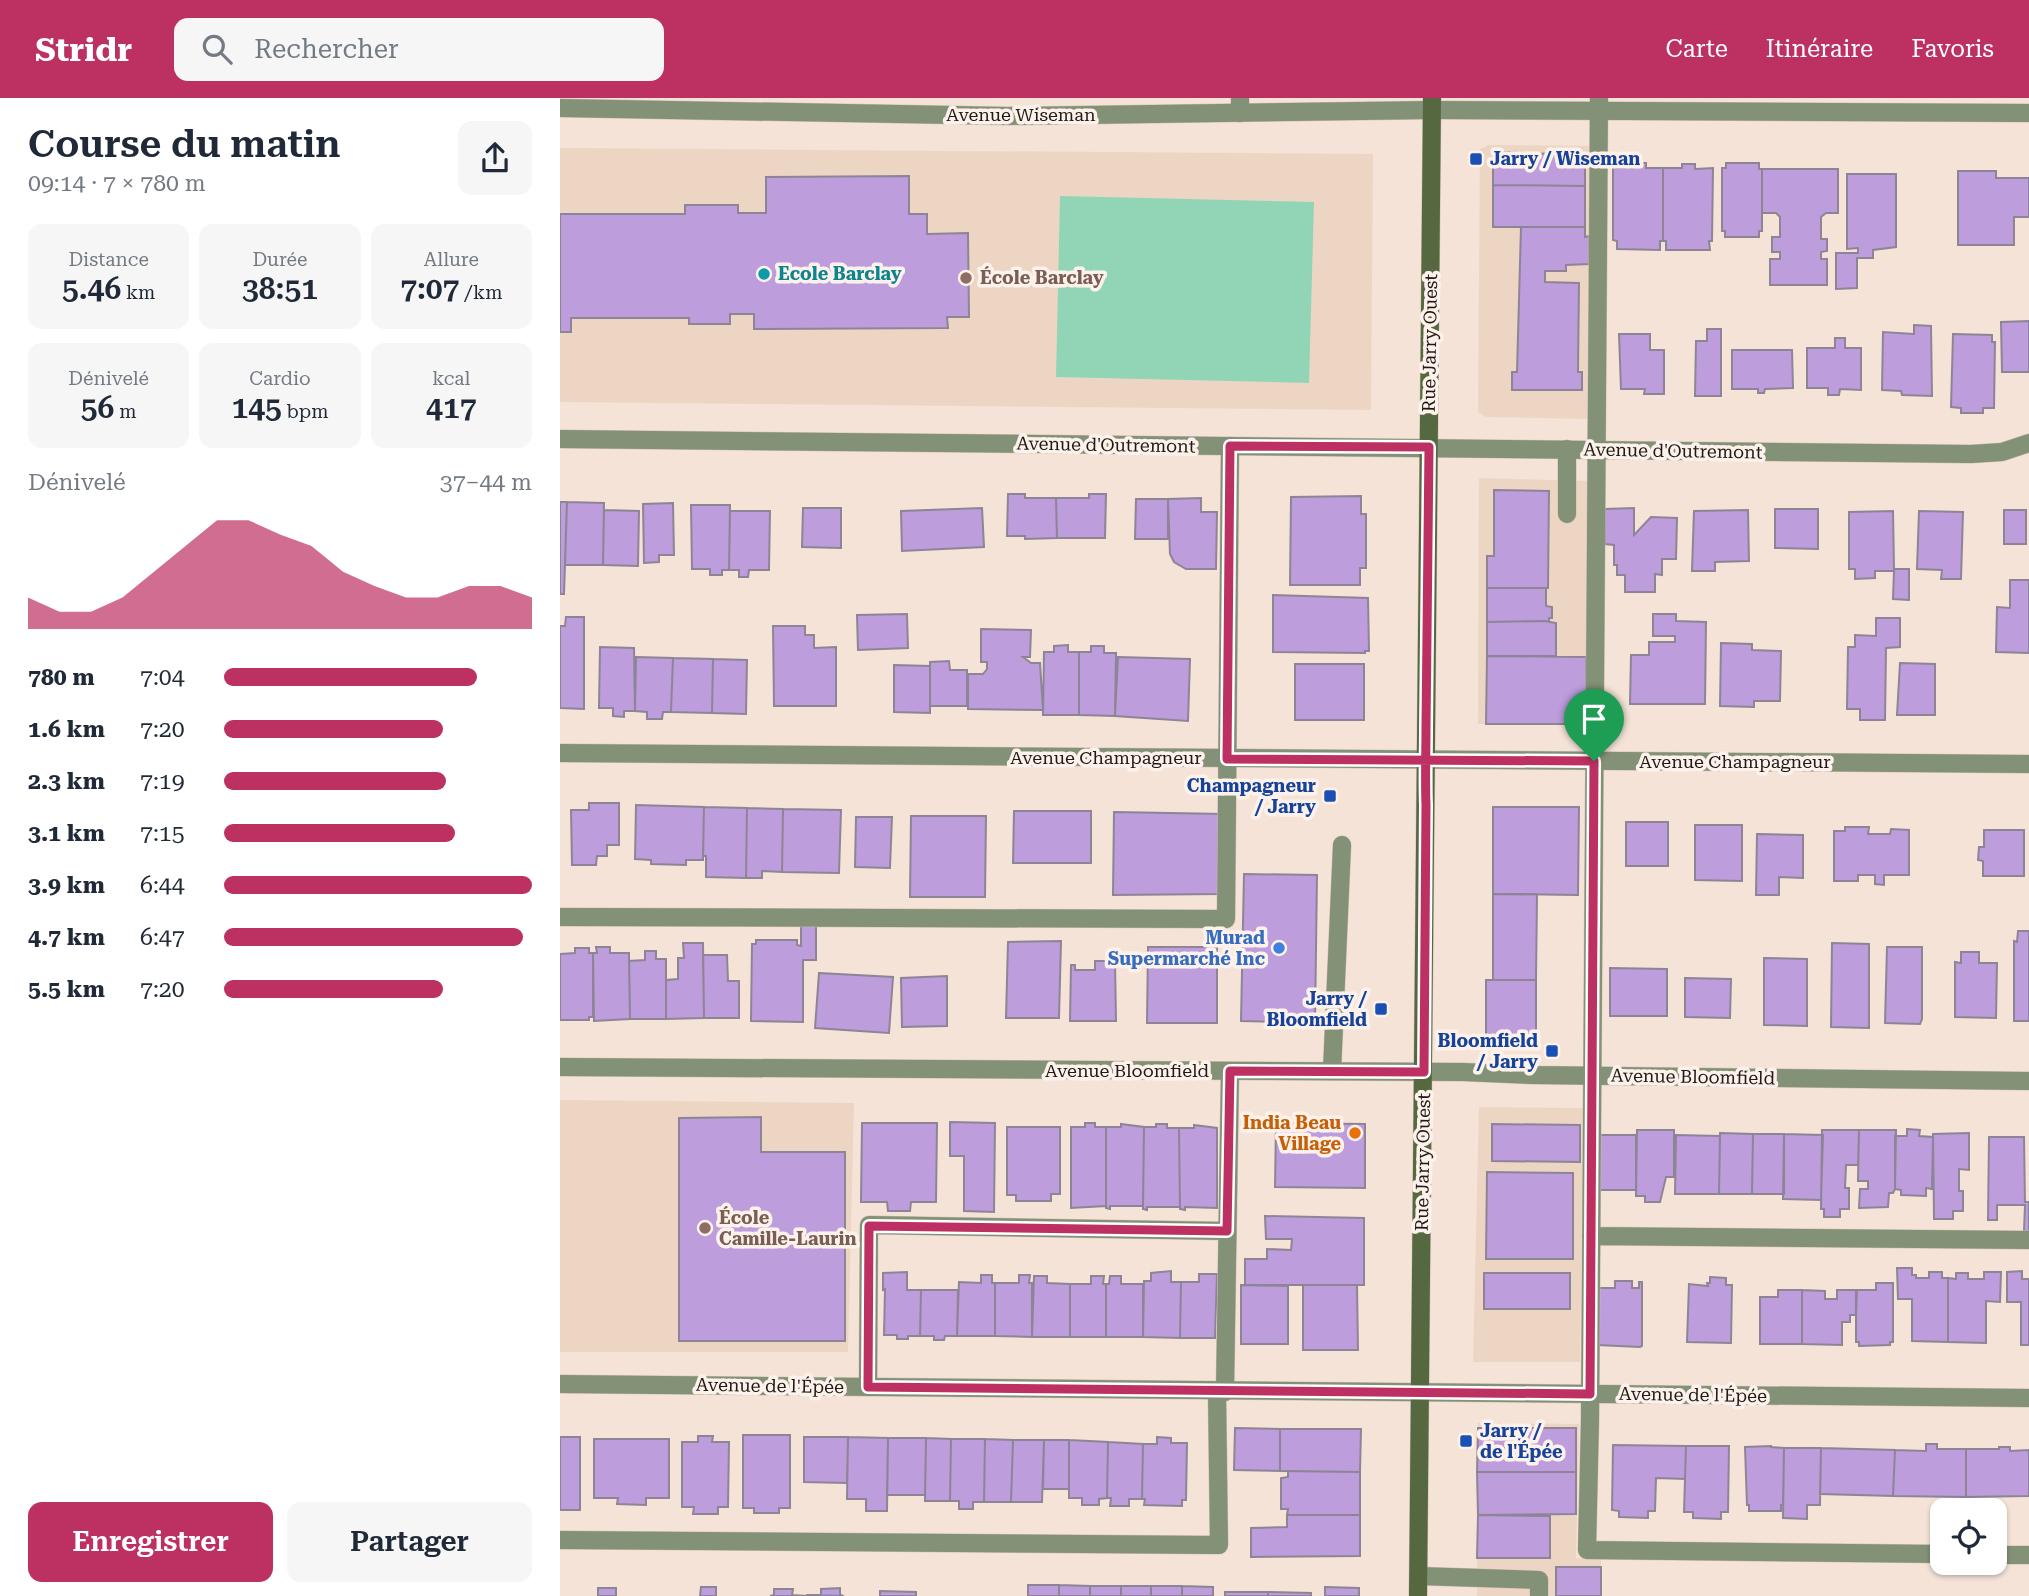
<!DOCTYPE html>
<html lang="fr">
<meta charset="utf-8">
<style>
body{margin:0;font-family:"Roboto Serif",serif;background:#f6f6f7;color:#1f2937;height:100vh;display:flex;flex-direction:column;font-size:26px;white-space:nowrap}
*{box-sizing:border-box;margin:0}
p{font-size:23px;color:#747a83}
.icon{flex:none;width:38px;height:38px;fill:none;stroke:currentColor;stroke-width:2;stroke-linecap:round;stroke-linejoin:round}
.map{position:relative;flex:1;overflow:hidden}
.sheet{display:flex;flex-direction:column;background:#fff;width:560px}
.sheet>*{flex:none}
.fabs{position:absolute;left:1370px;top:1400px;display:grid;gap:14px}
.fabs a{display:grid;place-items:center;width:77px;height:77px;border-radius:14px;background:#fff;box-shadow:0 2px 5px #0004;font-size:35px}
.pin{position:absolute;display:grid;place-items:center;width:60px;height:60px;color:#fff;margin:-72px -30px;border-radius:50% 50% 50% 0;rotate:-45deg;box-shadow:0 0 7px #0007}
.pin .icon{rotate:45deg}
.round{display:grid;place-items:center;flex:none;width:74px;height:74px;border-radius:14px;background:#f6f6f7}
.head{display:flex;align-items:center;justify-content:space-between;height:119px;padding:0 28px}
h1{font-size:38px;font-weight:600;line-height:52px}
.metrics{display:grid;grid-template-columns:repeat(3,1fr);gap:10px;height:119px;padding:7px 28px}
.metrics div{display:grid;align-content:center;border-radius:14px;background:#f6f6f7;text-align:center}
.metrics b{font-size:30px;font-weight:600}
.metrics small{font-size:19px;font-weight:400}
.metrics p{font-size:19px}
.chart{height:196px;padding:14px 28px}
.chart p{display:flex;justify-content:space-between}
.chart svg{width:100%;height:126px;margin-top:7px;fill:#bd3062;opacity:.7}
.action{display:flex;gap:14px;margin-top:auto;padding:14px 28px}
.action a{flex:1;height:80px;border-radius:14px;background:#bd3062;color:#fff;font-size:28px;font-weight:600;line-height:80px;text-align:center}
.action a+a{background:#f6f6f7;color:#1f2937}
ul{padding:0 28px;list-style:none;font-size:23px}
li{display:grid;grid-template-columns:112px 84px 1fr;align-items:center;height:52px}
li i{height:18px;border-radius:9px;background:#bd3062}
header{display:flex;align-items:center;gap:42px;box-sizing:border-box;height:98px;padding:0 35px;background:#bd3062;color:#fff}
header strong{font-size:33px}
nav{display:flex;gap:38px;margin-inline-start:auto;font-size:24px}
.search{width:490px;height:63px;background:#f6f6f7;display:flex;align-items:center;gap:18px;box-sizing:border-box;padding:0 24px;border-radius:14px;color:#747a83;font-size:26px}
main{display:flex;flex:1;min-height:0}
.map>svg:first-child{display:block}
.built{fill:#edd5c4}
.green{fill:#92d5b6}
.building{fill:#bd9ddc;stroke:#8d8595;stroke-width:2}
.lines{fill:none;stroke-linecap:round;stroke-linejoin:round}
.service-casing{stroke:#cfbfb4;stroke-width:19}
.minor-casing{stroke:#cfbfb4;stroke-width:19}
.secondary-casing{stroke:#cfbfb4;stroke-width:19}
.service{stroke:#839176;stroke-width:18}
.minor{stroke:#839176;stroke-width:18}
.secondary{stroke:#556840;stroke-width:18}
.route-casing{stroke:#fff;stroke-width:14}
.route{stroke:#bd3062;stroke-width:9}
.transit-dot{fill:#1a4fb4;stroke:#fdf2eb;stroke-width:2.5}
.culture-dot{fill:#0f9aa8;stroke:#fdf2eb;stroke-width:2.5}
.education-dot{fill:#8d6e63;stroke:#fdf2eb;stroke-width:2.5}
.shop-dot{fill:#3f7fe0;stroke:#fdf2eb;stroke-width:2.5}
.food-dot{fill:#e8710a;stroke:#fdf2eb;stroke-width:2.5}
.labels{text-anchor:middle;stroke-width:7;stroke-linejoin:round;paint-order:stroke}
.street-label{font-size:18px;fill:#201a16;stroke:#fdf2eb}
.transit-label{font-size:18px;font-weight:bold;fill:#164399;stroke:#fdf2eb;text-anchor:end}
.culture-label{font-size:18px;font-weight:bold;fill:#0d838f;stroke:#fdf2eb;text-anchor:start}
.education-label{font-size:18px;font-weight:bold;fill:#785e54;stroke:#fdf2eb;text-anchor:start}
.shop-label{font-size:18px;font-weight:bold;fill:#366cbe;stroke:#fdf2eb;text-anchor:end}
.food-label{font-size:18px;font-weight:bold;fill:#c56008;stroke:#fdf2eb;text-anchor:end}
</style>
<header>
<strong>Stridr</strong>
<div class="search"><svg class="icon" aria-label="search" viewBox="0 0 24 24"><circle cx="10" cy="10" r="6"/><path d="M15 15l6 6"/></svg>Rechercher</div>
<nav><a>Carte</a><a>Itinéraire</a><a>Favoris</a></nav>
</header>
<main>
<section class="sheet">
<div class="head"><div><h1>Course du matin</h1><p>09:14 · 7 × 780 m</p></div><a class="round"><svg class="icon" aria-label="share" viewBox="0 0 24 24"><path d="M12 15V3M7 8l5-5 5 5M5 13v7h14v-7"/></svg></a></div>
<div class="metrics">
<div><p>Distance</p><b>5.46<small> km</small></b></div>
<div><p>Durée</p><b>38:51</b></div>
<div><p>Allure</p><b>7:07<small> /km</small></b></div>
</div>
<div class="metrics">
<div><p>Dénivelé</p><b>56<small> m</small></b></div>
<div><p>Cardio</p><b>145<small> bpm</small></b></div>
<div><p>kcal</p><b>417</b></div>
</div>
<div class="chart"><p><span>Dénivelé</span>37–44 m</p>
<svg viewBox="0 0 160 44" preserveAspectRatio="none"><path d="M0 44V33L10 38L20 38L30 33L40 24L50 15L60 6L70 6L80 11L90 15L100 24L110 29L120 33L130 33L140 29L150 29L160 33V44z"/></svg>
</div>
<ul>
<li><b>780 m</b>7:04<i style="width:82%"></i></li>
<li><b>1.6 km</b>7:20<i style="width:71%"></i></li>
<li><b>2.3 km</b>7:19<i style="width:72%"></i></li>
<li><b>3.1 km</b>7:15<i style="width:75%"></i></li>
<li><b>3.9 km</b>6:44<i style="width:100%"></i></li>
<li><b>4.7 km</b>6:47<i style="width:97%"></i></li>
<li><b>5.5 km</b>7:20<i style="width:71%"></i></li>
</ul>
<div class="action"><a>Enregistrer</a><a>Partager</a></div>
</section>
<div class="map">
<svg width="1469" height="1498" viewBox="0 0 1469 1498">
<rect width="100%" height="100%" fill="#f5e3d7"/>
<path class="built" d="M929 47 1030 48 1028 321 926 319 918 314 920 51Z
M0 50 813 56 811 312 0 304Z
M919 380 1028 383 1026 627 918 626Z
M0 1002 294 1005 288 1254H0Z
M919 1009 1023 1010 1020 1264H913Z
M918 1325 1019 1326 1016 1460 1041 1461V1498H917Z"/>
<path class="green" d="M500 98 754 104 749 285 496 279Z"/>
<path class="building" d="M933 54 1025 57V88L933 87Z
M1071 65H1086V70H1103V143H1100V152L1057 151V143L1053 142V70H1072Z
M1166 65H1199V71H1202V133H1199V139H1165V133H1162V70H1166Z
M1122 66H1135V71L1153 70 1152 143H1149L1150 152H1106V143H1103V70H1122Z
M1202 71H1278V115H1266L1261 119V141H1267V153L1261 154V161H1267V187H1210V161H1220V154H1212V139H1220V119L1216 115H1202Z
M1398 73H1436V80H1469V119H1454V147H1398Z
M1287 76H1336V149L1313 152V160H1297V190L1276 191V155H1298V150L1287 151Z
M349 78V116H367V136L408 135 409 219H387L388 230 194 231V216H170V226H129V220H11V234H0V116H125V107H178V115H206V79Z
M933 87 1025 88V129H933Z
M961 129H1025V139L1029 138V166L1006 167V173H985V184L1019 185 1018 274H1022V292H952V274H957Z
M1469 223V274H1442L1441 224Z
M1354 227 1371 228 1372 298 1342 297 1341 293 1322 292 1323 234 1354 236Z
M1147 231H1161V298H1135L1136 243H1147Z
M1059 236H1090V252H1104V296H1084L1085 291H1061Z
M1393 236 1432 237V244H1435L1434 310H1423V315H1401V310L1391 309Z
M1275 240H1285V250H1301V292L1280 291 1279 297H1268V290H1247V250H1275Z
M1172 252H1232L1233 290 1205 291 1204 295H1198V291H1172Z
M934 392 989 393 988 490H927V458H934Z
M448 396H465V400H496L497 440 465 441V438H447Z
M529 396H546L545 440H497L496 400H529Z
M801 398V416H806V470H800V487H730L731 399Z
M641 400V414H657L656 471H626L614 464 610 456 608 401Z
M576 401H608V441H575Z
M0 404H7L4 496H0Z
M7 404 44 405 43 467H5Z
M113 405 114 457H99V464L84 465 83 406Z
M131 407H170L169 472H162V477H150V471H132Z
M243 410H281V450L242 449Z
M422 410 424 449 342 453 341 413Z
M1074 410V437L1091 419 1117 420 1116 461H1102V477L1095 476V494H1065V477H1057V467H1054V447L1045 446V411Z
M1215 411H1258V451L1215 450Z
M44 412 79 413 78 468 43 467Z
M1188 412 1189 463 1155 464V473H1132L1134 413Z
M1444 412H1466V446H1444Z
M170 413H210L209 472H189L188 479H179V472H169Z
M1333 413 1334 471H1349V502L1333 501 1334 473H1315V480L1295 481V471H1289V414Z
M1359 413 1403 414 1401 481H1381L1382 472 1357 471Z
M1450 482H1469V555L1436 554 1437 509 1450 510Z
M927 490H986V508L992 509V520H989V523L927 524Z
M713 497 808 500 809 553H805V555L713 554Z
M347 516 348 550 298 552 297 517Z
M1093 516H1116V523L1146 524 1145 606H1070L1071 557H1089V544H1115V538H1093Z
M6 519H24V611L0 610V528H5Z
M1316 520H1340V549L1326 550 1325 622H1300V611H1287L1288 549H1295V537L1316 538Z
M985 523 996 525V558H927V524Z
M213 528H245V537H254V550L276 549V608H214Z
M421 531 471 532 470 559H463L471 565H480L483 612 408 611V576H423L427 571V564H421Z
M1161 545 1192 546V552L1221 553 1220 603H1194V609L1160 608Z
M508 547V554H519V617H483L484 554H494V548Z
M531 548H544V555H556L555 618 519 617V554H531Z
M40 549 74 550 75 613H64V619L53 618V610H39Z
M927 558 1026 559V626H926Z
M76 559 113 560 111 614H103L102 621H87V614L75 613Z
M558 559 630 561 628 623 555 618Z
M113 560 153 561 152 615 111 614Z
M153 561 187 562 186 616 152 615Z
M389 563 390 572H407V608H370V564Z
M1340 565 1375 566V617H1337Z
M735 566H804V622H735Z
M334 567 370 568V615L334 614Z
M29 705H59V747H47V758H37L36 767H12L11 712H29Z
M76 707 144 709 143 762H126V767L91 766V762L75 761Z
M144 709 187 710 186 780 146 779V758H143Z
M933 709H1019L1018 797 933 796Z
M187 710 223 711 222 774 202 773V780H186Z
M223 711 281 712 279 775 222 774Z
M454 713H531V765H453Z
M554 714 664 716 663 796 553 797Z
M351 718H426L425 799H350Z
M296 719H332L330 770 295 769Z
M1066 724H1108V768H1066Z
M1135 727H1182V783L1135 782Z
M1285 729H1309L1308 736H1330L1331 731 1349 732V777H1324V787L1315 786V777H1298V783H1274V733H1285Z
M1424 732H1464V778H1423V763L1418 762 1419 749H1424Z
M1197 736 1243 737V780L1219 779V797H1196Z
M684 776 757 777 755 925 681 923Z
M933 796H977L976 882H933Z
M241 825H256V862H243V924L191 923 192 846H196V842H237V847L241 848Z
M1458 833H1469V923H1454V843L1457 844Z
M501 843 499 920H446L448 844Z
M123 845H143L144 920 106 921V882L118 881V860H124Z
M1272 845 1309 846V930L1271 929Z
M36 849H50V855H69L70 921 34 923 33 855H37Z
M588 849H657V925H587Z
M1327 849H1362V921L1360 926 1325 925Z
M15 850H29V855H33V919H29V922H0V856L15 855Z
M85 853H96V861H106V921H70L69 863 85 862Z
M1401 854H1419V865H1437L1436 920 1395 919V864L1401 865Z
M143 857H167L168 883H179V920H144Z
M1204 860 1247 861V928L1204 927Z
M535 863H555L556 923H510L511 867H515V872H535Z
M1050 870 1107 871V918H1050Z
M259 875 333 879 329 935 255 930Z
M387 878V928L342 929 341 880Z
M1125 880 1171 881 1170 920 1125 919Z
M926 882H976V945H926Z
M201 1019V1054H285V1243H119V1020Z
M390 1024 435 1025 434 1114 404 1113V1058H390Z
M302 1025H377L376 1104H351L350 1113H328L327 1104H301Z
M525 1025H535V1029H546V1108L511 1110V1029H525Z
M716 1025 805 1026V1090L715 1089Z
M561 1026 584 1029 583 1108H550V1111L546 1110V1029H561Z
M596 1026H607V1030H619L620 1109H587V1112L583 1111 584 1029H596Z
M932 1026 1020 1027V1064L932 1063Z
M634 1027 657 1030V1110L625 1109V1112L620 1111 619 1030H634Z
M447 1029H500V1096H491V1103H456V1097H447Z
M1347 1031 1360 1032 1359 1038 1373 1039 1372 1091 1366 1090V1098L1341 1097V1092L1335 1091V1038H1347Z
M1077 1032H1114V1079H1106L1100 1104H1085V1098H1076Z
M1262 1032H1299L1298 1067H1286L1285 1090H1289V1111H1280V1119H1264V1111H1261Z
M1299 1032H1336L1335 1091 1333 1095H1329L1328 1109 1299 1110 1300 1091H1308V1083H1298Z
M1160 1035 1193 1036 1192 1096H1159Z
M1409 1035V1072L1399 1071V1093H1403V1113H1393V1121H1374L1373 1036Z
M1193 1036H1224V1096H1192Z
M1224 1036 1263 1037 1261 1102 1223 1101Z
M1039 1037H1076V1092H1039Z
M1116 1037 1160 1038 1159 1096H1115Z
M1429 1039H1464L1465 1104H1469V1133H1464L1465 1107H1437V1122H1428Z
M927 1074 1013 1075V1161H926Z
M705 1118 804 1120V1187H685V1161H707V1151L731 1152 732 1141H706Z
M1337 1170H1352V1177H1356V1180H1369V1174H1382V1180H1388V1244L1352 1243V1201H1338Z
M611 1173V1184H621L620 1240 583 1239 584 1183H591V1175Z
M1462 1173V1181H1469V1247H1461V1204H1447V1174Z
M347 1174V1192H361L360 1238H348V1241H337V1237H324L325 1191 323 1192V1175Z
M1424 1174H1441L1440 1204 1426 1203V1245L1388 1244V1180L1396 1181V1175H1408V1181H1424Z
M924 1175H1010V1211H924Z
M639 1176H657L655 1240H620L621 1184H639Z
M421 1177H432V1185H435V1238H397L399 1184 421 1185Z
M459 1177H470L469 1185H472V1239L435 1238V1185H459Z
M474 1178H487V1185L510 1186V1239H472Z
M531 1178H544L543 1186H546V1239H510V1186H531Z
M550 1178H561V1186H583V1239H546V1186H549Z
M1150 1179 1166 1180V1187H1172L1171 1245 1127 1244 1129 1186 1148 1188 1147 1185H1150Z
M1055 1183H1072V1190H1079V1184H1082V1248L1080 1249 1038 1247 1039 1190H1055Z
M1316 1185H1333V1244H1330V1247L1299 1248V1244H1296V1192H1316Z
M681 1187 728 1188V1246H681Z
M743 1187H797L798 1252H743Z
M361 1192H398L397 1238H385L384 1242H374V1238H360Z
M1218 1192H1242V1246H1200V1199H1218Z
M1242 1192 1265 1193V1201H1277V1192H1297L1296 1217H1290V1224H1282V1247L1242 1246Z
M675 1330 720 1331V1373L674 1372Z
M918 1330H1016V1374H917Z
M720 1331H801L800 1374 720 1373Z
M183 1337H230V1410H219V1415H194V1410H183Z
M138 1338H153L152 1344H169L168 1409H158V1416H133L134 1409H122V1344H138Z
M0 1339H20V1412H0Z
M244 1339H288L287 1385 244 1384Z
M288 1339 328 1340 327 1413H306V1401H287Z
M597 1339 611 1340V1345H627L626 1402H622V1408L584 1407 585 1401H582L583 1346H597Z
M328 1340H366L365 1397H327Z
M366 1340 391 1341 390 1403H365Z
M34 1341H109V1400H86V1407L57 1406 58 1400H34Z
M391 1341H425L424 1404H413V1411H399V1403H390Z
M425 1341 453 1342 451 1404H424Z
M453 1342H484L482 1404H451Z
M484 1342H509V1391H483Z
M509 1342 548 1344 547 1400 539 1401V1407H522V1400H509Z
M548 1344 583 1346 582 1401H569V1408H550L551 1400H547Z
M1366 1346H1377V1351H1406V1399L1333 1398 1335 1352 1366 1353Z
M1053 1347 1126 1348 1125 1381 1096 1380 1095 1413H1088V1420L1059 1419V1413L1052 1412Z
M1126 1348H1169L1168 1414H1161V1421L1133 1420V1414H1124Z
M1211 1348V1349L1224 1350 1223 1407H1221V1413H1189V1407H1187L1185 1349Z
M1439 1349H1450V1353L1469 1352V1398L1406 1399V1351H1439Z
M1224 1350H1261L1260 1407H1247V1421L1223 1420Z
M1261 1350 1335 1352 1333 1398 1260 1396Z
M728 1373 800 1374V1417H727L728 1411H721V1380L728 1379Z
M917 1374H1016V1416L918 1417Z
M727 1417H800V1458L691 1459V1430L727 1429Z
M918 1417 990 1418V1460H917Z
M996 1469H1041V1498H996Z
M468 1487H499V1498H468Z
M499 1487 530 1488V1498H499Z
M530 1488H561V1498H530Z
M561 1488H591V1498H561Z
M591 1488H622V1498H591Z
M622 1488 653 1489V1498H622Z
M141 1489H156V1498H140Z
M765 1489 799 1490V1498H765Z
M38 1490H56V1498H38Z
M280 1490V1496L283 1498 246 1497H261V1491Z
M214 1491H233L232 1497 247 1498H210L214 1497Z
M320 1493 356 1494V1498H320Z
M665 1494H708V1498H665Z
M708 1494 751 1495V1498H708Z"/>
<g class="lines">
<defs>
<path id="service" d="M1039 0 1030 1322 1027 1452 1382 1456
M680 15V0
M1007 416V351
M0 819 666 821 670 348
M772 973 782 747
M1031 1138 1469 1142
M308 1289 309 1127 667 1133
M665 1294 670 973
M0 1442 659 1447 657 1294
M1435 1457H1469
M859 1478 979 1482V1498"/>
<path id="minor" d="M0 10 448 18 872 12 1469 15
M0 341 1411 356 1442 354 1469 345
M0 655 1469 666
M0 969 903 974 972 977 1469 983
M0 1286 1469 1300"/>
<path id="secondary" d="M858 1498 872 0"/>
</defs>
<use href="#service" class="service-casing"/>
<use href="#minor" class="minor-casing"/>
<use href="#secondary" class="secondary-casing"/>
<use href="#service" class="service"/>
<use href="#minor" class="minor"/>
<use href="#secondary" class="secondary"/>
</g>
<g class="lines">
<defs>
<path id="route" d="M1034 663 667 661 670 348 869 349 866 630C866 656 865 681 866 707L864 974 670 973 667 1133 309 1128 308 1289 1030 1296 1034 663"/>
</defs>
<use href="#route" class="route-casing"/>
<use href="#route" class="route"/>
</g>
<g class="transit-dot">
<rect x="909" y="54" width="14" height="14" rx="3.5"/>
<rect x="763" y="691" width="14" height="14" rx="3.5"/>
<rect x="814" y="904" width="14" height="14" rx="3.5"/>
<rect x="985" y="946" width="14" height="14" rx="3.5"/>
<rect x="899" y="1336" width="14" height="14" rx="3.5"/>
</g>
<circle class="culture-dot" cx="204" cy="176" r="7"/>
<g class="education-dot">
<circle cx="406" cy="180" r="7"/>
<circle cx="145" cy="1130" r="7"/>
</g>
<circle class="shop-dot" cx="719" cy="850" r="7"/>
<circle class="food-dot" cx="795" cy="1035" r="7"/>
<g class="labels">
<g class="street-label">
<text x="461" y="23">Avenue Wiseman</text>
<text transform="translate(870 245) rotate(-89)" y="6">Rue Jarry Ouest</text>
<text transform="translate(546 347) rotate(1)" y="6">Avenue d'Outremont</text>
<text transform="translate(1113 353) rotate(1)" y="6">Avenue d'Outremont</text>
<text x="546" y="666">Avenue Champagneur</text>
<text x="1175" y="670">Avenue Champagneur</text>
<text x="567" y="979">Avenue Bloomfield</text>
<text transform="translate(1133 979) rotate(1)" y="6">Avenue Bloomfield</text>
<text transform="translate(863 1064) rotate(-89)" y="6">Rue Jarry Ouest</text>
<text transform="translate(210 1288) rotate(1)" y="6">Avenue de l'Épée</text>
<text transform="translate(1133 1297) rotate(1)" y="6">Avenue de l'Épée</text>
</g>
<g class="transit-label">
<text x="930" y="67" text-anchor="start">Jarry / Wiseman</text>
<text x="756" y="694">Champagneur<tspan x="756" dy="21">/ Jarry</tspan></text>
<text x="807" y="907">Jarry /<tspan x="807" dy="21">Bloomfield</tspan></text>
<text x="978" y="949">Bloomfield<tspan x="978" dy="21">/ Jarry</tspan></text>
<text x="920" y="1339" text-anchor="start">Jarry /<tspan x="920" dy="21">de l'Épée</tspan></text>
</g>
<g class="culture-label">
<text x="218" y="182">Ecole Barclay</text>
</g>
<g class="education-label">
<text x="420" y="186">École Barclay</text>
<text x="159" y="1126">École<tspan x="159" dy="21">Camille-Laurin</tspan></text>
</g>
<g class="shop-label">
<text x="705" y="846">Murad<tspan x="705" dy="21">Supermarché Inc</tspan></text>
</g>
<g class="food-label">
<text x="781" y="1031">India Beau<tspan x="781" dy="21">Village</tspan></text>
</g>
</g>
</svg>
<div class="fabs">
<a><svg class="icon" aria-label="locate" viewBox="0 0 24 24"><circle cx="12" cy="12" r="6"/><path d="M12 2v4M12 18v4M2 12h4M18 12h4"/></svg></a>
</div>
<div class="pin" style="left:1034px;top:663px;background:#1e9e55"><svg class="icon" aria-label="arrive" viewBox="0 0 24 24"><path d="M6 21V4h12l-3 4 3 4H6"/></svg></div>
</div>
</main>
